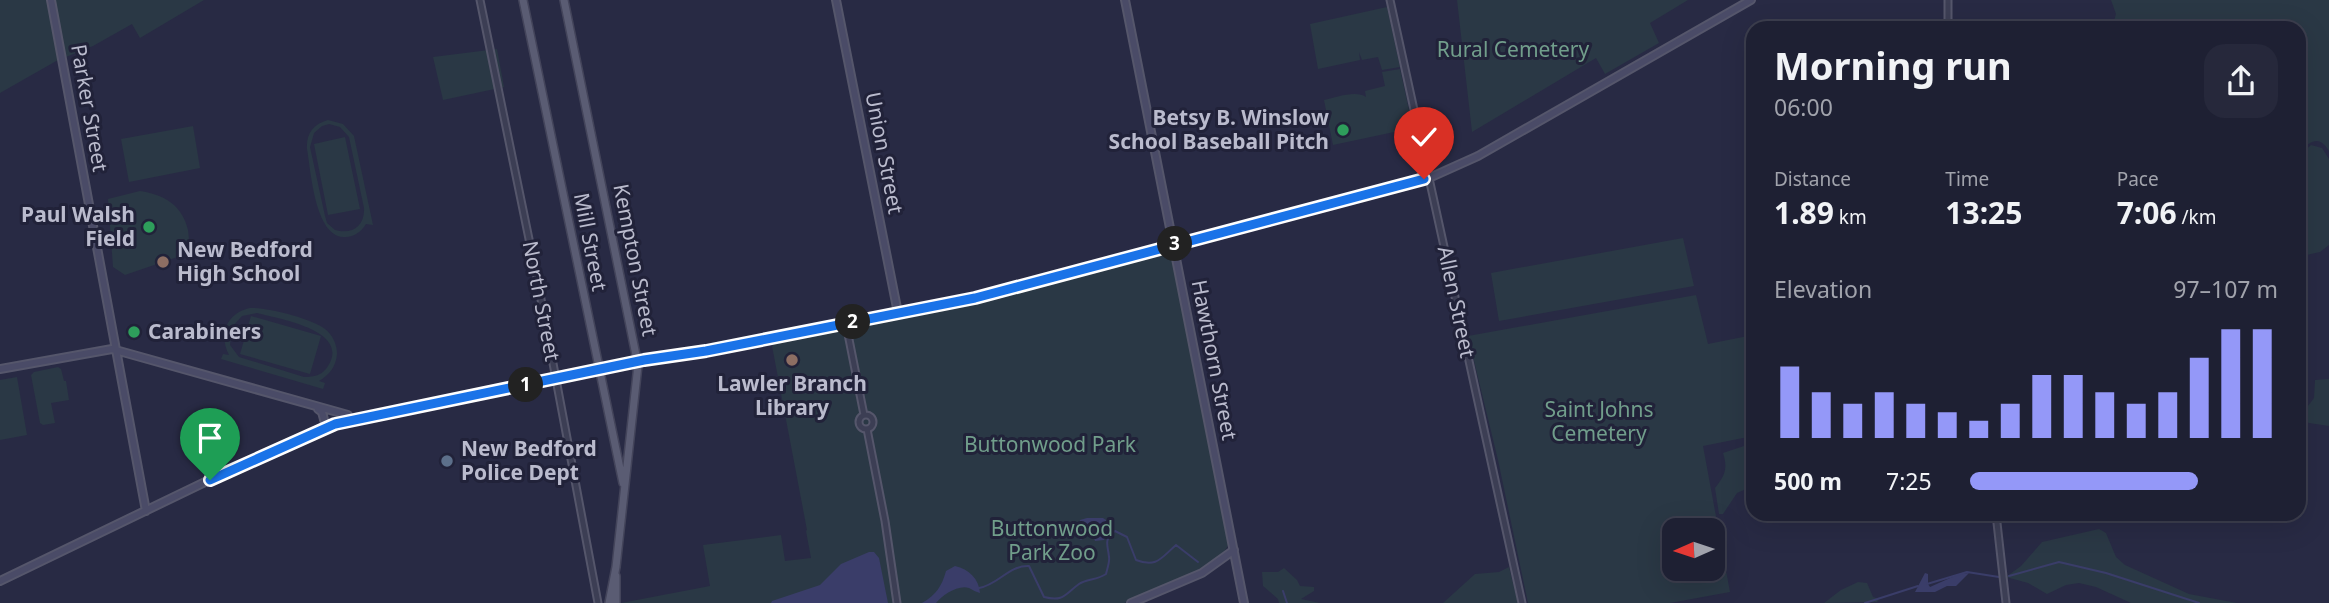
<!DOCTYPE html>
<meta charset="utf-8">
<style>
body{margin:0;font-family:"Noto Sans",sans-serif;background:#26283b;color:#f1f3f6;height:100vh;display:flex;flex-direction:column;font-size:26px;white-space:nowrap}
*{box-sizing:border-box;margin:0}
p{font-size:23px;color:#a1a3ac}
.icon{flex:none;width:38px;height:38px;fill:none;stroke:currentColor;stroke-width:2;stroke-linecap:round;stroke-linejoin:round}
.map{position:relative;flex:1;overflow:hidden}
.side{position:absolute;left:1746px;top:21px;width:560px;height:500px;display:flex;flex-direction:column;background:#1e2033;border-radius:21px;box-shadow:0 7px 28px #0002,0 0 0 2px #3c3e4e}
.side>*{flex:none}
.needle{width:46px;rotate:267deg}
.controls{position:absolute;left:1662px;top:518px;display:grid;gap:14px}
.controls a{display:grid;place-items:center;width:63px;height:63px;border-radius:14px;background:#1e2033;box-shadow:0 7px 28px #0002,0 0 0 2px #3c3e4e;font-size:35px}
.pin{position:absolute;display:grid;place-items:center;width:60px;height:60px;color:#fff;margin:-72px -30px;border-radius:50% 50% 50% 0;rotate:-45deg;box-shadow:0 0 7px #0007}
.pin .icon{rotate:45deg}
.km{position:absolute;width:35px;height:35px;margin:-18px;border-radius:50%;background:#222;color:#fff;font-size:19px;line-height:35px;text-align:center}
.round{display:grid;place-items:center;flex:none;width:74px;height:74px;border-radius:21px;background:#26283b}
.headline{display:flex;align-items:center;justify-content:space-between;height:119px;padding:0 28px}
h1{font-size:38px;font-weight:700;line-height:52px}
.figures{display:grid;grid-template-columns:repeat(3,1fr);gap:10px;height:119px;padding:7px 28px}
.figures div{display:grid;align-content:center}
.figures b{font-size:30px;font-weight:700}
.figures small{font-size:19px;font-weight:400}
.figures p{font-size:19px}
.chart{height:196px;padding:14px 28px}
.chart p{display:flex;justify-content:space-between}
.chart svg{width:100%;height:126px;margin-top:7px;stroke:#9498f8;stroke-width:6}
ul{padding:0 28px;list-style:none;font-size:23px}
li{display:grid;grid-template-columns:112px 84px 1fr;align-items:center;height:52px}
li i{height:18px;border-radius:9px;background:#9498f8}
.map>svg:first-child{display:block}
.green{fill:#2a3845;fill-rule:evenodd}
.water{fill:#3a3d69}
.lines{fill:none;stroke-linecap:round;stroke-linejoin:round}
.stream{stroke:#3a3d69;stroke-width:2}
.tertiary-casing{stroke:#55566b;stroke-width:9}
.secondary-casing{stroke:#55566b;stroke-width:10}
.primary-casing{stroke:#43445a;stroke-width:10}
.tertiary{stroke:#3c3e54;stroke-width:5}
.secondary{stroke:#4a4b67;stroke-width:6}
.primary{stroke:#5a5c73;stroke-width:7}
.route-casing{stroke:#fff;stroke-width:14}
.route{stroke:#1a73e8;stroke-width:9}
.leisure-dot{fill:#2e9e5b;stroke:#212239;stroke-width:2.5}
.education-dot{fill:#8d6e63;stroke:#212239;stroke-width:2.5}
.service-dot{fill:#5c6f8a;stroke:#212239;stroke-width:2.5}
.labels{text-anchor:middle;stroke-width:6;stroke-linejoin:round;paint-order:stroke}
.park-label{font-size:21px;fill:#719e8b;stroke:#212239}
.street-label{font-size:21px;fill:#babbcd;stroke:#212239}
.poi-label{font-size:21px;font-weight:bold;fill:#babbcd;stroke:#212239;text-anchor:start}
</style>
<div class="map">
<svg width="2329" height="603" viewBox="0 0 2329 603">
<rect width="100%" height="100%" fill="#282a44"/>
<path class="green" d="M0 0H47L58 60 0 93Z
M55 0H204L140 38 132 24 93 46 66 57Z
M1457 0H1688L1650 23 1659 43 1605 74 1596 58 1472 132Z
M2111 0H2329V151C2319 135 2312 141 2300 150V28H2112L2116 14Z
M1387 7 1400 67 1382 70 1378 57 1362 60 1359 52 1360 60 1318 69 1310 24Z
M497 49 504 87 443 100 433 57Z
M1400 69 1413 128 1333 145 1324 100C1337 97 1356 90 1366 97L1365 91 1385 86 1382 72Z
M328 120 343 124 354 136 373 225 366 224C361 232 353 238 343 237 315 235 311 172 307 149 306 134 313 124 328 120ZM329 124 340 127 349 137 364 208C365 226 352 235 335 230L327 223 325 216 310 147 314 133 322 126Z
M193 126 200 168 129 182 121 139Z
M345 137 360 209 328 215 314 144Z
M2311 145 2322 148 2329 159V245L2320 252 2302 256 2300 261V155Z
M140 191C165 195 182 205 188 230 189 238 189 245 192 252L125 275 113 267 108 199Z
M1683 238 1694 286 1499 321 1491 273Z
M1166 251 1171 253 1229 543C1221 568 1148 593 1124 603H621L710 586 703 545 781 535 785 561 811 558 806 531 807 530 772 346 774 342 983 300Z
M1696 295 1708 344 1753 335V436L1703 446 1730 592 1670 603H1528L1498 460 1468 336ZM1713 530V569H1675V530Z
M250 308C266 307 313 319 325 329 333 335 337 345 337 354 336 367 329 375 319 381L325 383 323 389 221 359 223 354 229 355C218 334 227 313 250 308ZM257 313C279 319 351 330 328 366 323 375 314 377 304 377L239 357 230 345 232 327 242 316Z
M251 316 321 336 310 374 240 354Z
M58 367 61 369 64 381H66L69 400 51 403 55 423 43 425 40 423 31 375 34 372Z
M17 377 27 435 0 440V380Z
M2329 379V426L2309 423 2304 420 2302 414 2314 398 2315 380Z
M1753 443V486L1737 493 1723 514H1719L1715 488C1725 476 1728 468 1723 453Z
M2099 529 2106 533 2116 557 2125 565 2189 594 2237 603H2131L2096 587 2079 583 2066 585 2047 594 2028 583 2006 577 2021 566 2042 542Z
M1509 567 1518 603H1443L1475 574 1499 572Z
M1284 568 1297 580 1300 586 1314 587V591L1301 599 1320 603H1279L1278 599 1263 586 1262 572H1278Z
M1858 582 1867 583 1873 597 1879 599 1877 602 1824 603 1841 590Z"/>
<path class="water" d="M1087 518H1103L1106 520 1107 533 1104 540 1095 541 1094 538 1097 534 1095 530 1097 527 1095 524 1083 527 1082 532 1086 535 1081 540 1078 538 1080 520Z
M869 552H874L879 558 888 603H771L772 601 820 585 841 564Z
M955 566C969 569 979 579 980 593 976 592 973 590 969 588 959 584 942 595 936 603H922C936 595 942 586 946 571Z
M1925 573 1928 574V584L1930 587 1959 574 1969 573 1956 586H1947L1935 592H1915Z"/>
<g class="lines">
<path class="stream" d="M2009 576 2059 562 2106 573 2199 603
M1927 584 1967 572 1999 577
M979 588C998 585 1009 565 1029 566L1044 597C1064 602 1065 594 1079 584 1087 579 1097 580 1106 574 1107 569 1110 562 1109 557 1108 545 1103 540 1115 531L1127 537 1136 560C1157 568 1161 558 1176 545L1198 562
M1283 591 1287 603
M1865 603 1918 586"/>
<defs>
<path id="tertiary" d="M480 0 537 278 598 603
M1390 0 1522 603
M1948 28V0
M846 324 864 415
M859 422a7 7 0 1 1 14 0a7 7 0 1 1-14 0Z
M867 429 885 521 897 603
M1996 514 2006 603"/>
<path id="secondary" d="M51 0 146 511
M836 0 898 313
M1125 0 1244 603
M0 369 112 349 348 415 350 421
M318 409 322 412 326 427
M0 581 203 483 328 426 644 360 706 351 975 298 1429 178 1478 156 1751 0
M1131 603 1202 573 1234 550"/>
<path id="primary" d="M523 0 623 483
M564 0 638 365 616 567 609 603
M616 576V603"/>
</defs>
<use href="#tertiary" class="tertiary-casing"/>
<use href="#secondary" class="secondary-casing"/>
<use href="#primary" class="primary-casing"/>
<use href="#tertiary" class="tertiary"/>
<use href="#secondary" class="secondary"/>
<use href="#primary" class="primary"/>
</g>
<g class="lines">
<defs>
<path id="route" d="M210 480 335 424 644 360 706 351 975 298 1424 179"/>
</defs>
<use href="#route" class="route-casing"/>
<use href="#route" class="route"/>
</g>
<g class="leisure-dot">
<circle cx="1343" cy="130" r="7"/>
<circle cx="149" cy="227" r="7"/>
<circle cx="134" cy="332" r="7"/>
</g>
<g class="education-dot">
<circle cx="163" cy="262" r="7"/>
<circle cx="792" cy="360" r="7"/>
</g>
<circle class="service-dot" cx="447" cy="461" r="7"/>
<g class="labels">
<g class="park-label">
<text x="1513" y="57">Rural Cemetery</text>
<text x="1599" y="417">Saint Johns<tspan x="1599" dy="24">Cemetery</tspan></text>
<text x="1050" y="452">Buttonwood Park</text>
<text x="1052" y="536">Buttonwood<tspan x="1052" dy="24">Park Zoo</tspan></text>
</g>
<g class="street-label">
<text transform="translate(89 108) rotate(80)" y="7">Parker Street</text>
<text transform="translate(884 153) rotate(79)" y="7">Union Street</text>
<text transform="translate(590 242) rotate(79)" y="7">Mill Street</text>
<text transform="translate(635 260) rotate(79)" y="7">Kempton Street</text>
<text transform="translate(541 301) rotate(79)" y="7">North Street</text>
<text transform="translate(1456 302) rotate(78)" y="7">Allen Street</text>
<text transform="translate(1214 360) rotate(79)" y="7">Hawthorn Street</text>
</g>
<g class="poi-label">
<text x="1329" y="125" text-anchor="end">Betsy B. Winslow<tspan x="1329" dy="24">School Baseball Pitch</tspan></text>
<text x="135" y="222" text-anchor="end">Paul Walsh<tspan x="135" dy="24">Field</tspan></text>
<text x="177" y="257">New Bedford<tspan x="177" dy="24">High School</tspan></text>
<text x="148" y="339">Carabiners</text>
<text x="792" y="391" text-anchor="middle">Lawler Branch<tspan x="792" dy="24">Library</tspan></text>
<text x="461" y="456">New Bedford<tspan x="461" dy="24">Police Dept</tspan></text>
</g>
</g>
</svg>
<div class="controls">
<a><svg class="needle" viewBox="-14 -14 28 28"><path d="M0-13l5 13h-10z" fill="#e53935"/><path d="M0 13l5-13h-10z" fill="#a1a3ac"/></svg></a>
</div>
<div class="pin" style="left:210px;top:480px;background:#1e9e55"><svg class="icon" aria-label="arrive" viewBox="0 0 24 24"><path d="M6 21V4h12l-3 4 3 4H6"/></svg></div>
<div class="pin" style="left:1424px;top:179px;background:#d93025"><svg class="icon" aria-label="check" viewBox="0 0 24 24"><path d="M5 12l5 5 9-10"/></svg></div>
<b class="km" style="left:526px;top:385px">1</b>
<b class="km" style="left:853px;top:322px">2</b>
<b class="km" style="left:1175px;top:244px">3</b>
<section class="side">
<div class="headline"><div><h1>Morning run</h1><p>06:00</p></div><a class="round"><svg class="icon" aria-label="share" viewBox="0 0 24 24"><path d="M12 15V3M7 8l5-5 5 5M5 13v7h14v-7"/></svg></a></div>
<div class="figures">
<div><p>Distance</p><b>1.89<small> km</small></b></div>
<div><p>Time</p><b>13:25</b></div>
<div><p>Pace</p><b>7:06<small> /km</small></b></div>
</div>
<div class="chart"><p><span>Elevation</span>97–107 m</p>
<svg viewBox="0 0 160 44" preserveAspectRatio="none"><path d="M5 44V19M15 44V28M25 44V32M35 44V28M45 44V32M55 44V35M65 44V38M75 44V32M85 44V22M95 44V22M105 44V28M115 44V32M125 44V28M135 44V16M145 44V6M155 44V6"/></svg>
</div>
<ul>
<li><b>500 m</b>7:25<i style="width:74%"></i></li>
</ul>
</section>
</div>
